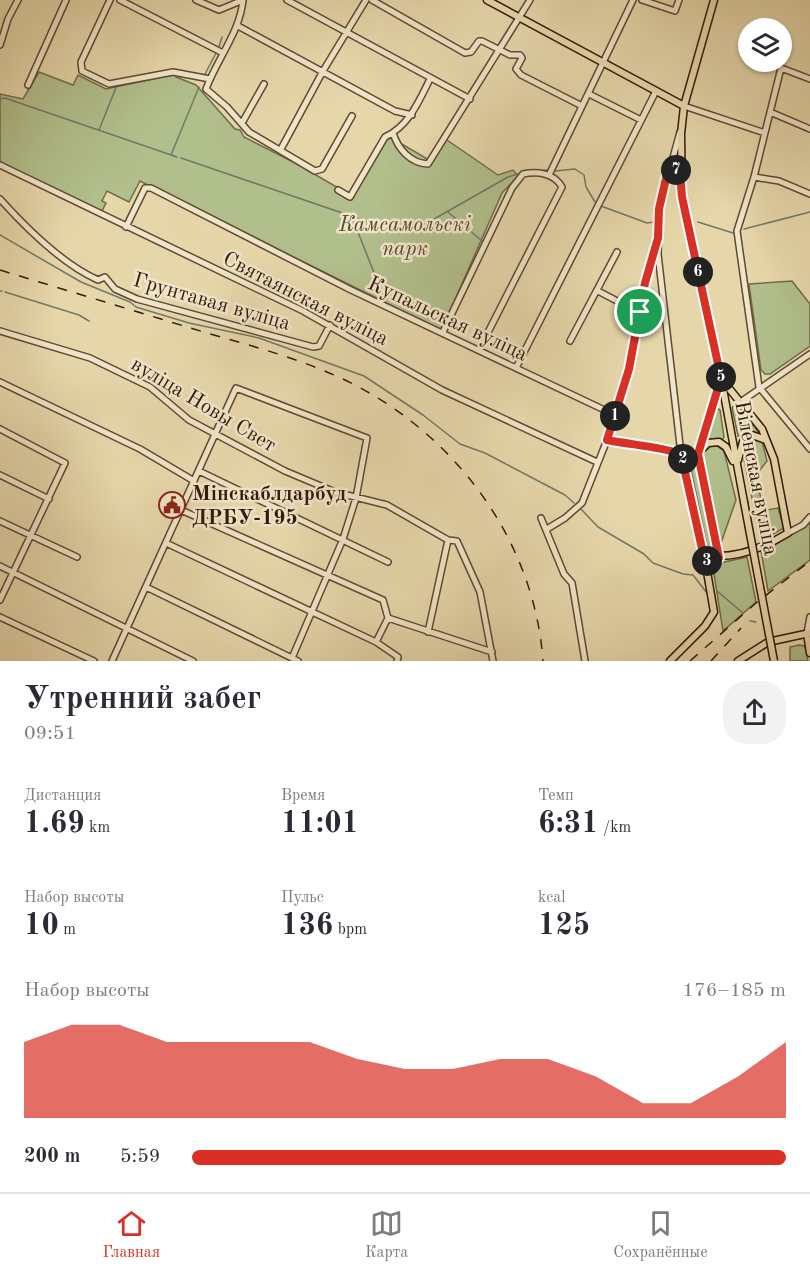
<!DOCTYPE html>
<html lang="ru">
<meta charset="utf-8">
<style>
body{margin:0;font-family:"Old Standard TT",serif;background:#f2f2f3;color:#2b2b33;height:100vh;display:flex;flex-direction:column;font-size:22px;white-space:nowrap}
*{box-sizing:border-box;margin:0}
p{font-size:20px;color:#7c7c81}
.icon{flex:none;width:33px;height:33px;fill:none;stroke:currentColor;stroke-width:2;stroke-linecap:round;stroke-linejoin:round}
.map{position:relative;height:661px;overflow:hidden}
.panel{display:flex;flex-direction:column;background:#fff;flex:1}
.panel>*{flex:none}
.buttons{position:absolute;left:738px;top:18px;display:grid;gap:12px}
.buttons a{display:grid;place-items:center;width:54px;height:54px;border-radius:50%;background:#fff;box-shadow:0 2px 4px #0004;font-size:30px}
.pin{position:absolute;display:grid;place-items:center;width:51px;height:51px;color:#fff;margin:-26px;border:3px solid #fff;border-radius:50%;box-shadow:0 2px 6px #0007}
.km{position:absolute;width:30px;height:30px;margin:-15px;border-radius:50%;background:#222;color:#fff;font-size:16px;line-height:30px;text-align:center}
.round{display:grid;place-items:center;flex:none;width:63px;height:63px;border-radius:24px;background:#f2f2f3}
.headline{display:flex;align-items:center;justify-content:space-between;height:102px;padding:0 24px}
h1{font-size:33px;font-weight:600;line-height:45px}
.figures{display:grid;grid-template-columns:repeat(3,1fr);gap:9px;height:102px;padding:6px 24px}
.figures div{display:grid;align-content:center}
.figures b{font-size:30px;font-weight:600}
.figures small{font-size:16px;font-weight:400}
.figures p{font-size:16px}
.chart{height:168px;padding:12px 24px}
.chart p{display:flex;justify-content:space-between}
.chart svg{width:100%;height:108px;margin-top:6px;fill:#d93025;opacity:.7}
ul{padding:0 24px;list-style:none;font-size:20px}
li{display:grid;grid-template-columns:96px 72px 1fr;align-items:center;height:45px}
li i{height:15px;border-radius:8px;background:#d93025}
.menu{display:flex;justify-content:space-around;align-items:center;height:84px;border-top:2px solid #e1e1e2;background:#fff;font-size:16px;color:#7c7c81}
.menu a{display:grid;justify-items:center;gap:3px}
.menu .active{color:#d93025}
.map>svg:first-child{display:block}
.green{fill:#b1bf8c;stroke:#726c4a;stroke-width:1.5}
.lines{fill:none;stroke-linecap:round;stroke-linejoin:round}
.stream{stroke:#6f7967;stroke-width:1.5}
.minor-casing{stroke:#604831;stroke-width:8}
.major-casing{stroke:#341808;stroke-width:9}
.minor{stroke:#efe5c8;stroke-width:5}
.major{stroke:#e6d7ab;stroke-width:6}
.rail{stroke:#341808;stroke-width:1.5;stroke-dasharray:10 10;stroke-linecap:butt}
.major-bridge-casing{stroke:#341808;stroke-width:9;stroke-linecap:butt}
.major-bridge{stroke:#e6d7ab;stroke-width:6}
.route-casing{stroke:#fff;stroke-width:12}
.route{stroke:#d93025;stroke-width:8}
.labels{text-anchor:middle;stroke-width:5;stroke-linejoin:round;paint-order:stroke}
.park-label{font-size:21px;font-style:italic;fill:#5a4a30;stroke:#efe5c8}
.street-label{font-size:21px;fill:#341808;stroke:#efe5c8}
.poi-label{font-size:21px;font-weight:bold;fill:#341808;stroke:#efe5c8;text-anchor:start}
</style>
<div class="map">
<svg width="810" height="661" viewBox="0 0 810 661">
<rect width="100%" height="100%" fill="#e6d7ab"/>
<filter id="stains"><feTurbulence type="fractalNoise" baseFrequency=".00333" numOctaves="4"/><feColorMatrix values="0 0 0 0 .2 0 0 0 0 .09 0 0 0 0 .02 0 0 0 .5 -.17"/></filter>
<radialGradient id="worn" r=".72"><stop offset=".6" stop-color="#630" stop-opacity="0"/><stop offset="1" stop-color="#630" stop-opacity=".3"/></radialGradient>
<path class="green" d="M39 72 73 85 78 75 106 89 176 74V77L196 85 235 129 240 130 244 137 297 164 352 196 389 136H396L400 143 429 160 444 138 498 175 513 170 518 176 502 193 443 327 439 329 140 181 129 202 107 191 102 201 106 203 101 213 0 163V94L23 99Z
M792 281 810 304V346L770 374H765L761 370 749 284Z
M736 403 759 433 738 436 732 408Z
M715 407 720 410 724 437 722 441 712 439 701 444Z
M751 437 762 441 767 461 756 475 762 504H765L767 510 778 508 784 528 761 541 742 450 745 441Z
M714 444 724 451 736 500 721 543 717 544 702 458 704 450Z
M695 448 714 549 708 551 687 450Z
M810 520V560L768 591 761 551 798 531Z
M747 557 756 602 723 631 714 574 720 563Z
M799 645 805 646 808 661H790V647Z"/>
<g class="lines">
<path class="stream" d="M219 47 222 37
M204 76 217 51
M0 99 5 98 177 157
M99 130 117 85 144 80
M171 155 199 87
M181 158 395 231 420 227 508 177 521 173
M532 171 547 170
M555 171 575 169 584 175 586 187 595 202
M601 206 647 223 654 222
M448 212 482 241
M352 217 384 298
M698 222 733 233
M744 229 810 212
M0 235 81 282 130 302 136 307 189 323 259 338 364 376 423 415 460 444 485 453 565 495 574 503
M0 291H2
M5 292 79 315 89 321
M581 509 598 527 644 554 653 563 683 574 693 575 707 593
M717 591 743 613
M750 621 756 622"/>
<defs>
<path id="minor" d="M110 0 81 62 82 71 109 84 173 72 210 79
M120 0 221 52
M196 0 219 10 243 0
M243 0C240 32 217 59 206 89L227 107 249 132 315 171 322 169 352 116
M287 0 470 99
M372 0 465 53 471 52 479 41H482L510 55H520L522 58 516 69 521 75 582 106
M642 0 675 11 679 0
M238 26 395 111 412 115
M0 45 8 19 18 0
M810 79 781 68 754 177 737 231 759 387 810 449
M28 85 66 0
M589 94 641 120
M684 106 765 133
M770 112 810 129
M242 123 264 84
M680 132 659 209 658 254 681 454 703 553 708 557
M393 133C398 149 410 163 428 164L530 0
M281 149 323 71 366 0
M0 165 303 311 442 390 597 462
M549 175 633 0
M754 177 779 181 810 194
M338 190 350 197 385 137C409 126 419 101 430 79
M0 199C27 229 62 264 98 280L105 277 115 289 137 299 313 347 319 346 330 325
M126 227 145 188H151L351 290 615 415
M598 291 640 313
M0 331 90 358 150 387 189 420 285 471 335 492 387 505 448 540 457 541 480 592 493 661
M443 332 512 188 523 174C537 171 554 173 562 187L479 350
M570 341 617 252
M516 368 656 91
M0 382 140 449 194 481
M739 403 810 354
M0 429 65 463 0 600
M607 440C632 445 658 446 681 454
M199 471 388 562
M0 475 49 499
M181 510 383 600 388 618 376 642
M541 518 564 574 572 583 585 661
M0 521 77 557
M547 529 565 518 582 503 607 440 629 369 645 283 656 243
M788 533 803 525 810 517
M166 543 376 642 398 657 397 661
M0 566 193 661
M146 587 298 661
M0 617 94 661
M388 618 492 652
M428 632 448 540
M807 633 810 617
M112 661 236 388 367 438 356 498 343 539 292 658"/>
<path id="major" d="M487 0 684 106
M714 0 684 106 681 134 682 197 721 378 744 502
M700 451 708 443 719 442 726 447 733 461
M738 460 744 438 752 435 766 440
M718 556C743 556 767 546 788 533L774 459 762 429 723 381
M719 558 698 454 720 381
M807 633 810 653
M670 661 705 626 714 612 706 566 709 554H717
M738 661 768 642 810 633"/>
</defs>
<use href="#minor" class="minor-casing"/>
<use href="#major" class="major-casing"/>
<use href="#minor" class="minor"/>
<use href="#major" class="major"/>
<path class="rail" d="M0 270C62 289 125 308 187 327 236 342 287 354 334 375 448 425 534 535 543 661
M690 661 756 603 810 561
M711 661 741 628"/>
<defs>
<path id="major-bridge" d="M744 502 774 661"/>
</defs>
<use href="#major-bridge" class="major-bridge-casing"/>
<use href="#major-bridge" class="major-bridge"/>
</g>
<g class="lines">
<defs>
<path id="route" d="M674 169 680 172 682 197 721 378 698 454 719 558 707 570 708 556 703 553 681 454C658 446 632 445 607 440L629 369 645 283 658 238 659 209 668 170Z"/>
</defs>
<use href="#route" class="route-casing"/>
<use href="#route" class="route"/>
</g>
<defs>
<symbol id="civic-ring" viewBox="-11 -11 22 22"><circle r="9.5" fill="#efe5c8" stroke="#8f2418" stroke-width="1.5"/><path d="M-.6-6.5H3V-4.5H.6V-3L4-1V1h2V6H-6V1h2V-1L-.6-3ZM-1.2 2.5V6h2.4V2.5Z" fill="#8f2418"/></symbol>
</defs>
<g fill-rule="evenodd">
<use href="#civic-ring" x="157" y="490" width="30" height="30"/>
</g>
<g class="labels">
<g class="park-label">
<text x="405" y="231">Камсамольскі<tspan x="405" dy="24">парк</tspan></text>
</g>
<g class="street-label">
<text transform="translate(306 298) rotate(27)" y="7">Святаянская вуліца</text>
<text transform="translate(212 301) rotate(16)" y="7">Грунтавая вуліца</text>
<text transform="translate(448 318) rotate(25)" y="7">Купальская вуліца</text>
<text transform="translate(204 404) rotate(31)" y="7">вуліца Новы Свет</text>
<text transform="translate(757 478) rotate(79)" y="7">Віленская вуліца</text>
</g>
<g class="poi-label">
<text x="192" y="500">Мінскаблдарбуд<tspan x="192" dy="24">ДРБУ-195</tspan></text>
</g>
</g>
<rect width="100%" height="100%" filter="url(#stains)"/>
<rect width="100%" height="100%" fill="url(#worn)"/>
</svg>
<div class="buttons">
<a><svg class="icon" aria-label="layers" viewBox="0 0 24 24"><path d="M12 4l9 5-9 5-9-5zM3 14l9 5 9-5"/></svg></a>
</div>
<div class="pin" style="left:640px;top:312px;background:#1e9e55"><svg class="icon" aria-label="arrive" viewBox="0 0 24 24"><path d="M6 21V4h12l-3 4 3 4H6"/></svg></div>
<b class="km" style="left:615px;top:416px">1</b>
<b class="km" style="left:683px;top:459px">2</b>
<b class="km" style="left:707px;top:561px">3</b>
<b class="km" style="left:721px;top:377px">5</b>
<b class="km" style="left:698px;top:272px">6</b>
<b class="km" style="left:676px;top:170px">7</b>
</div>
<section class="panel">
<div class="headline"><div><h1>Утренний забег</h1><p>09:51</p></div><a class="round"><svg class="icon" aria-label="share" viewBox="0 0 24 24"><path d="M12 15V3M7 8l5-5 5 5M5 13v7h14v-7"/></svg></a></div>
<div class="figures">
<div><p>Дистанция</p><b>1.69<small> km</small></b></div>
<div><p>Время</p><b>11:01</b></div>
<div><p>Темп</p><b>6:31<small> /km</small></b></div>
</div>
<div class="figures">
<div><p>Набор высоты</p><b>10<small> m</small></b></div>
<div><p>Пульс</p><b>136<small> bpm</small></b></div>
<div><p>kcal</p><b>125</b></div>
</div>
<div class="chart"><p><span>Набор высоты</span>176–185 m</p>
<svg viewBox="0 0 160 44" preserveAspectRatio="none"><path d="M0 44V13L10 6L20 6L30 13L40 13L50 13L60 13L70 20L80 24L90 24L100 20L110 20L120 27L130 38L140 38L150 27L160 13V44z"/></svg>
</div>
<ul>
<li><b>200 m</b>5:59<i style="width:100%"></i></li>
</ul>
</section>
<nav class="menu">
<a class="active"><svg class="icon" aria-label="home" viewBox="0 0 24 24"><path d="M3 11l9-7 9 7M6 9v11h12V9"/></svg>Главная</a>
<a><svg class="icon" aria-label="map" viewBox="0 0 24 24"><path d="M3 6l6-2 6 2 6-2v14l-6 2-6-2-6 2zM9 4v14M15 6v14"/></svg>Карта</a>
<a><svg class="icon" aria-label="saved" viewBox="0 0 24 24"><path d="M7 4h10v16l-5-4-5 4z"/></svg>Сохранённые</a>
</nav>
